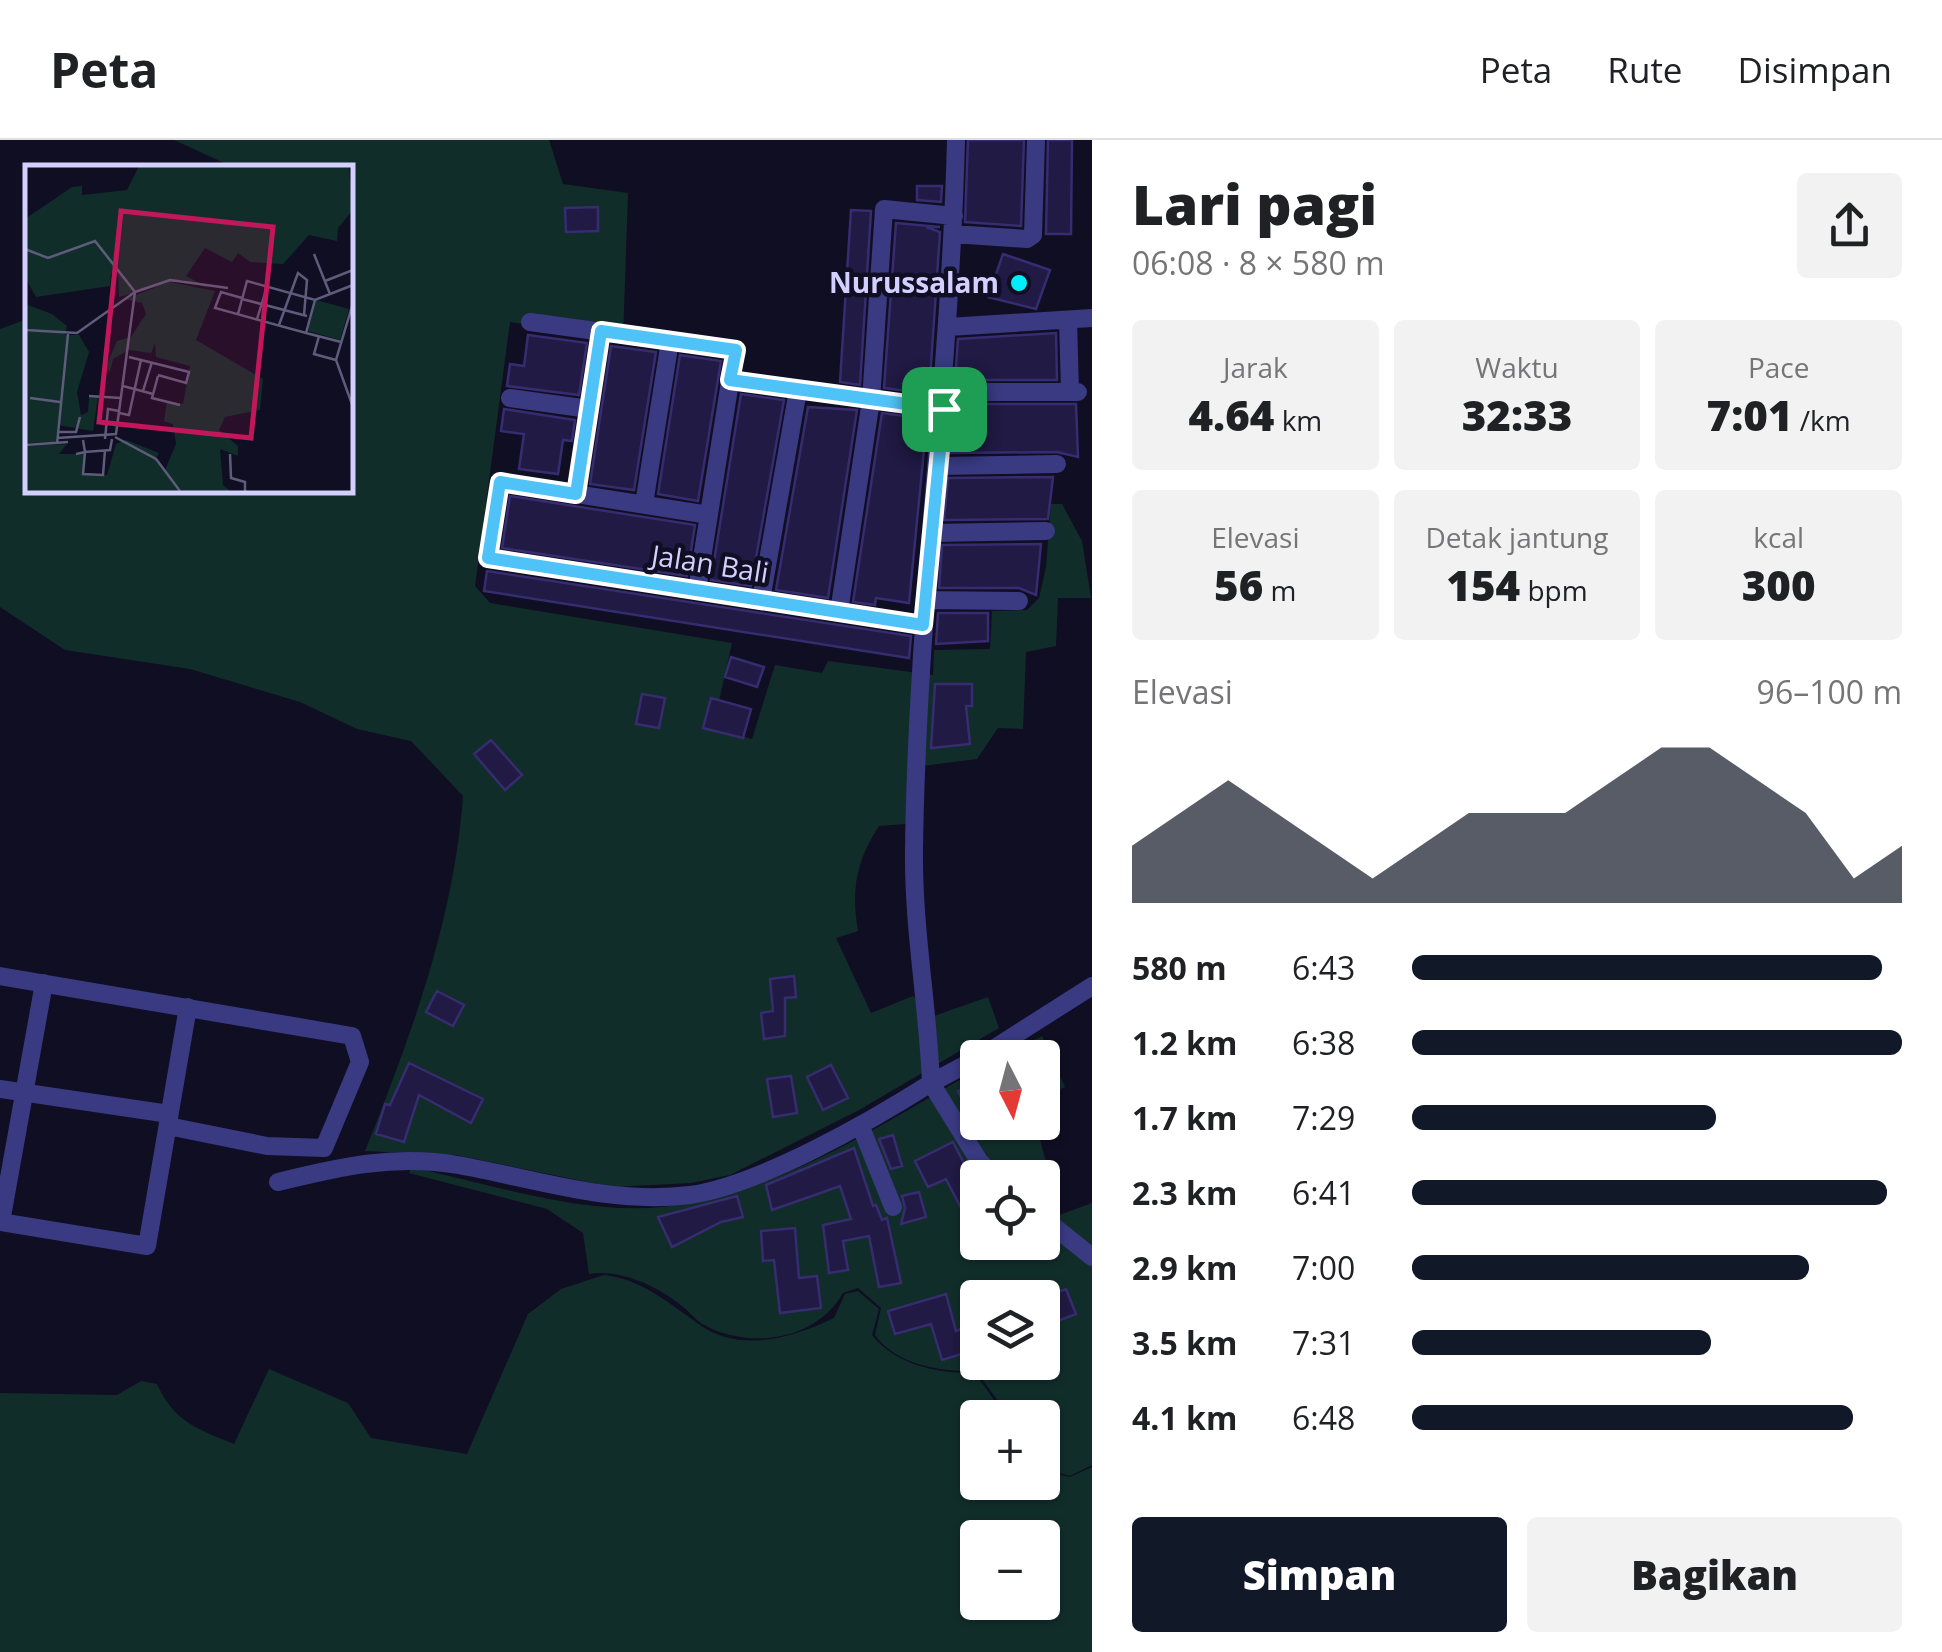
<!DOCTYPE html>
<html lang="id">
<meta charset="utf-8">
<style>
body{margin:0;font-family:"Open Sans",sans-serif;background:#f2f2f2;color:#202124;height:100vh;display:flex;flex-direction:column;font-size:38px;white-space:nowrap}
*{box-sizing:border-box;margin:0}
p{font-size:32px;color:#757577}
.icon{flex:none;width:55px;height:55px;fill:none;stroke:currentColor;stroke-width:2;stroke-linecap:round;stroke-linejoin:round}
.map{position:relative;flex:1;overflow:hidden}
.side{display:flex;flex-direction:column;background:#fff;width:850px}
.side>*{flex:none}
.needle{width:65px;rotate:174deg}
.fabs{position:absolute;left:960px;top:900px;display:grid;gap:20px}
.fabs a{display:grid;place-items:center;width:100px;height:100px;border-radius:10px;background:#fff;box-shadow:0 2px 8px #0004;font-size:50px}
.pin{position:absolute;display:grid;place-items:center;width:85px;height:85px;color:#fff;margin:-42px;border-radius:20px;box-shadow:0 5px 15px #0006}
.round{display:grid;place-items:center;flex:none;width:105px;height:105px;border-radius:10px;background:#f2f2f2}
.overview{display:flex;align-items:center;justify-content:space-between;height:170px;padding:0 40px}
h1{font-size:55px;font-weight:800;line-height:75px}
.figures{display:grid;grid-template-columns:repeat(3,1fr);gap:15px;height:170px;padding:10px 40px}
.figures div{display:grid;align-content:center;border-radius:10px;background:#f2f2f2;text-align:center}
.figures b{font-size:42px;font-weight:800}
.figures small{font-size:28px;font-weight:400}
.figures p{font-size:28px}
.chart{height:280px;padding:20px 40px}
.chart p{display:flex;justify-content:space-between}
.chart svg{width:100%;height:180px;margin-top:10px;fill:#111827;opacity:.7}
.action{display:flex;gap:20px;margin-top:auto;padding:20px 40px}
.action a{flex:1;height:115px;border-radius:10px;background:#111827;color:#fff;font-size:40px;font-weight:800;line-height:115px;text-align:center}
.action a+a{background:#f2f2f2;color:#202124}
ul{padding:0 40px;list-style:none;font-size:32px}
li{display:grid;grid-template-columns:160px 120px 1fr;align-items:center;height:75px}
li i{height:25px;border-radius:12px;background:#111827}
header{display:flex;align-items:center;gap:60px;box-sizing:border-box;height:140px;padding:0 50px;background:#fff;border-bottom:2px solid #e0e0e0}
header strong{font-size:48px}
nav{display:flex;gap:55px;margin-inline-start:auto;font-size:35px}
main{display:flex;flex:1;min-height:0}
.map>svg:first-child{display:block}
.green{fill:#112d2a;fill-rule:evenodd}
.building{fill:#201a44;stroke:#362c6f;stroke-width:2.5}
.lines{fill:none;stroke-linecap:round;stroke-linejoin:round}
.minor{stroke:#393a82;stroke-width:18}
.route-casing{stroke:#fff;stroke-width:20}
.route{stroke:#4fc3f7;stroke-width:12}
.poi-dot{fill:#01edfa;stroke:#100e23;stroke-width:4}
.labels{text-anchor:middle;stroke-width:9;stroke-linejoin:round;paint-order:stroke}
.poi-label{font-size:28px;font-weight:bold;fill:#d3d0ff;stroke:#100e23;text-anchor:end}
.street-label{font-size:28px;fill:#d3d0ff;stroke:#100e23}
.inset-road{fill:none;stroke:#5e5c7b;stroke-width:2.5}
.view{fill:#c2185b;fill-opacity:0.15;stroke:#c2185b;stroke-width:5}
.inset-edge{fill:none;stroke:#d3d0ff;stroke-width:5}
</style>
<header>
<strong>Peta</strong>
<nav><a>Peta</a><a>Rute</a><a>Disimpan</a></nav>
</header>
<main>
<div class="map">
<svg width="1092" height="1512" viewBox="0 0 1092 1512">
<rect width="100%" height="100%" fill="#100e23"/>
<path class="green" d="M174 0H549L563 44 628 53 623 199 510 182 475 446 490 463 732 503 713 588 752 599 775 525 822 533 828 521 933 535 934 510 990 509 992 471 1027 470 1039 458 1046 427 1051 364H1062L1082 401 1091 458H1058L1056 506 1026 512 1023 589 998 588 977 619 922 626 920 683 879 686C856 721 851 750 858 791L836 798 871 873 913 856 934 876 988 857 999 888 859 970 730 1035 691 1043 612 1047 456 1015 365 1011C411 896 454 780 463 656L411 601 357 589 300 562 190 529 65 510 0 467V189L27 179 28 350H350V28L233 27Z
M1042 896 1065 947 1043 957 1042 918 1002 917Z
M977 930 978 982 1036 983 1059 1075 1092 1063V1325L1070 1336 1043 1329 1042 1278 1010 1277 976 1231C942 1232 896 1225 875 1195L881 1168 858 1148 843 1153C817 1199 753 1210 706 1186 697 1182 690 1172 682 1166 657 1146 621 1129 589 1134L583 1093 547 1069 409 1033 411 1027C475 1041 539 1061 605 1067 741 1080 864 994 977 930ZM978 1038H1042V1102H978ZM978 1158H1042V1222H978Z
M604 1135C642 1139 670 1164 700 1185 741 1214 794 1197 834 1178L845 1154 858 1151 879 1169 872 1195C895 1225 939 1234 975 1233L1006 1277 978 1278V1342H1042L1043 1331 1070 1337 1092 1327V1512H0V1253L117 1255 141 1241 157 1244C174 1282 198 1289 234 1304L269 1229 348 1263 371 1298 467 1314 528 1174 561 1149ZM978 1398H1042V1462H978Z"/>
<path class="building" d="M968 0H1024L1021 86 965 82Z
M1048 0H1072L1071 94H1046Z
M917 46H942L941 62 917 60Z
M598 67V91L566 92 565 68Z
M851 70 871 71 860 245 840 242Z
M896 83 940 87H926L940 92 929 254 884 248Z
M1003 114 1050 130 1036 169 988 157Z
M1056 193 1057 240H955L958 199Z
M528 195 587 203 579 255 507 246 510 224 524 226Z
M611 206 656 212 634 350 590 344Z
M680 215 721 221 698 361 658 354Z
M741 254 784 260 751 446 711 440Z
M956 264H1076L1078 317 1057 312 950 313Z
M808 267 857 270 828 458 776 450Z
M504 269 575 280 572 301 563 300 558 334 519 329 524 294 501 291Z
M882 273 927 279 909 463 876 458 875 465 853 462Z
M1053 337 1048 379 944 380 948 338Z
M510 356 695 385 687 436 502 408Z
M1041 404 1036 455 1019 448H939L942 405Z
M487 431 911 496 909 518 484 451Z
M938 473H988V501L936 504Z
M731 517 764 527 757 547 725 537Z
M935 544H972V566H966L970 604 931 608Z
M642 554 665 558 659 588 636 584Z
M711 558 751 569 743 598 703 588Z
M491 600 522 635 505 650 474 614Z
M794 836 796 857 785 858V896L764 899 761 873 773 871 770 839Z
M437 851 464 865 453 886 426 872Z
M409 923 483 959 471 983 419 955 404 1002 376 994 385 964 390 965Z
M831 925 848 958 823 970 807 937Z
M791 936 797 973 773 977 767 939Z
M978 942V995L958 951Z
M893 995 902 1026 891 1029 879 999Z
M953 1002 972 1039 978 1037V1060L961 1068 946 1039 928 1047 915 1021Z
M854 1008 873 1066 876 1065 882 1080 887 1078 901 1143 879 1147 869 1096 843 1101 848 1130 829 1133 823 1085 851 1079 840 1046 772 1070 766 1045Z
M919 1052 926 1077 901 1084 905 1068 902 1056Z
M737 1056 743 1077 721 1082 672 1107 658 1077Z
M795 1088 799 1138 817 1136 821 1168 780 1173 774 1120 763 1121 761 1091Z
M1066 1149 1076 1174 1042 1187V1158Z
M946 1154 956 1191 978 1182V1209L942 1220 931 1184 895 1194 888 1171Z"/>
<g class="lines">
<path class="minor" d="M953 94 1027 99 1033 95 1036 0
M1068 180 1070 252
M530 182 735 210 697 450
M948 187 1092 178
M731 240 944 269
M945 252H1078
M510 258 589 269
M938 326 1057 324
M576 354 601 191
M644 364 670 201
M709 375 500 342 488 418 923 485
M932 393 1046 391
M761 460 798 250
M925 460 1019 461
M839 472 871 260 884 69 954 76
M0 836 352 896 360 922 324 1008 267 1006 168 986
M978 918 931 943 979 1021 996 1038
M979 918 1092 846
M0 949 169 974
M861 987 893 1067
M278 1042C339 1027 394 1014 458 1025 536 1039 610 1065 690 1055 760 1045 871 981 931 943 928 866 913 788 914 710 917 472 950 237 956 0
M1042 1077 1092 1117
M0 1082 147 1106 188 867
M1 1082 44 843"/>
</g>
<g class="lines">
<defs>
<path id="route" d="M601 191 736 210 730 240 944 269 923 485 488 418 500 342 576 354Z"/>
</defs>
<use href="#route" class="route-casing"/>
<use href="#route" class="route"/>
</g>
<circle class="poi-dot" cx="1019" cy="143" r="10"/>
<g class="labels">
<g class="poi-label">
<text x="999" y="153">Nurussalam</text>
</g>
<g class="street-label">
<text transform="translate(710 424) rotate(9)" y="10">Jalan Bali</text>
</g>
</g>
<g transform="translate(25 25)">
<rect width="328" height="328" fill="#100e23"/>
<path d="M114 1H324L327 46 313 63 312 76 284 70 258 99 225 97 213 88 207 97 180 83 161 111 184 123 157 115 94 132 93 107 86 109 85 121 11 132 0 112V54L47 22 57 21V30L102 25ZM145 117 190 126 171 175 238 214 235 245 200 252 194 265 213 281V291L195 284 198 320 205 326H157L140 305 151 279 148 259 139 256 142 236 158 239 165 201 131 192 130 178 126 188 104 185 88 194 85 207 81 201 92 176 106 172 121 149 117 138 100 134ZM291 135 324 144 315 175 283 166ZM0 139 27 149 42 161 40 170H54L64 187 52 227 56 250 63 247 64 232H73L68 266 33 260 31 277 0 278ZM101 275 134 288 130 295 154 326H2L0 281 42 279 34 289H59L58 310H82L91 279Z" fill="#112d2a"/>
<path class="inset-road" d="M0 84 23 93 70 76 110 127 52 168 0 165M289 89 305 129M300 116 328 105M217 133 196 127 190 143 281 168 290 135M217 134 282 151M328 138 311 195 328 242M213 149 222 116 290 135 328 120M232 154 242 122M254 160 273 108 282 115 279 150M281 168 316 177M294 171 289 189 311 195M104 192 164 207 161 218 133 210M133 211 127 233 155 240M98 221 128 229M118 226 127 197M64 231 96 233M5 233 35 237M94 248 104 250 116 195M33 267H51L55 252M90 272 131 294 155 326M32 273 91 269 110 127 145 115 203 123M80 274 83 244 94 246M58 275 60 287 85 285 87 274M32 279 43 169M0 280 43 277M51 289 60 287 58 309 78 310 80 285M205 289 206 313 220 317V326"/>
<path class="view" d="M96 46 248 62 226 273 74 257Z"/>
<rect width="328" height="328" class="inset-edge"/>
</g>
</svg>
<div class="fabs">
<a><svg class="needle" viewBox="-14 -14 28 28"><path d="M0-13l5 13h-10z" fill="#e53935"/><path d="M0 13l5-13h-10z" fill="#757577"/></svg></a>
<a><svg class="icon" aria-label="locate" viewBox="0 0 24 24"><circle cx="12" cy="12" r="6"/><path d="M12 2v4M12 18v4M2 12h4M18 12h4"/></svg></a>
<a><svg class="icon" aria-label="layers" viewBox="0 0 24 24"><path d="M12 4l9 5-9 5-9-5zM3 14l9 5 9-5"/></svg></a>
<a>+</a>
<a>−</a>
</div>
<div class="pin" style="left:944px;top:269px;background:#1e9e55"><svg class="icon" aria-label="arrive" viewBox="0 0 24 24"><path d="M6 21V4h12l-3 4 3 4H6"/></svg></div>
</div>
<section class="side">
<div class="overview"><div><h1>Lari pagi</h1><p>06:08 · 8 × 580 m</p></div><a class="round"><svg class="icon" aria-label="share" viewBox="0 0 24 24"><path d="M12 15V3M7 8l5-5 5 5M5 13v7h14v-7"/></svg></a></div>
<div class="figures">
<div><p>Jarak</p><b>4.64<small> km</small></b></div>
<div><p>Waktu</p><b>32:33</b></div>
<div><p>Pace</p><b>7:01<small> /km</small></b></div>
</div>
<div class="figures">
<div><p>Elevasi</p><b>56<small> m</small></b></div>
<div><p>Detak jantung</p><b>154<small> bpm</small></b></div>
<div><p>kcal</p><b>300</b></div>
</div>
<div class="chart"><p><span>Elevasi</span>96–100 m</p>
<svg viewBox="0 0 160 44" preserveAspectRatio="none"><path d="M0 44V30L10 22L20 14L30 22L40 30L50 38L60 30L70 22L80 22L90 22L100 14L110 6L120 6L130 14L140 22L150 38L160 30V44z"/></svg>
</div>
<ul>
<li><b>580 m</b>6:43<i style="width:96%"></i></li>
<li><b>1.2 km</b>6:38<i style="width:100%"></i></li>
<li><b>1.7 km</b>7:29<i style="width:62%"></i></li>
<li><b>2.3 km</b>6:41<i style="width:97%"></i></li>
<li><b>2.9 km</b>7:00<i style="width:81%"></i></li>
<li><b>3.5 km</b>7:31<i style="width:61%"></i></li>
<li><b>4.1 km</b>6:48<i style="width:90%"></i></li>
</ul>
<div class="action"><a>Simpan</a><a>Bagikan</a></div>
</section>
</main>
